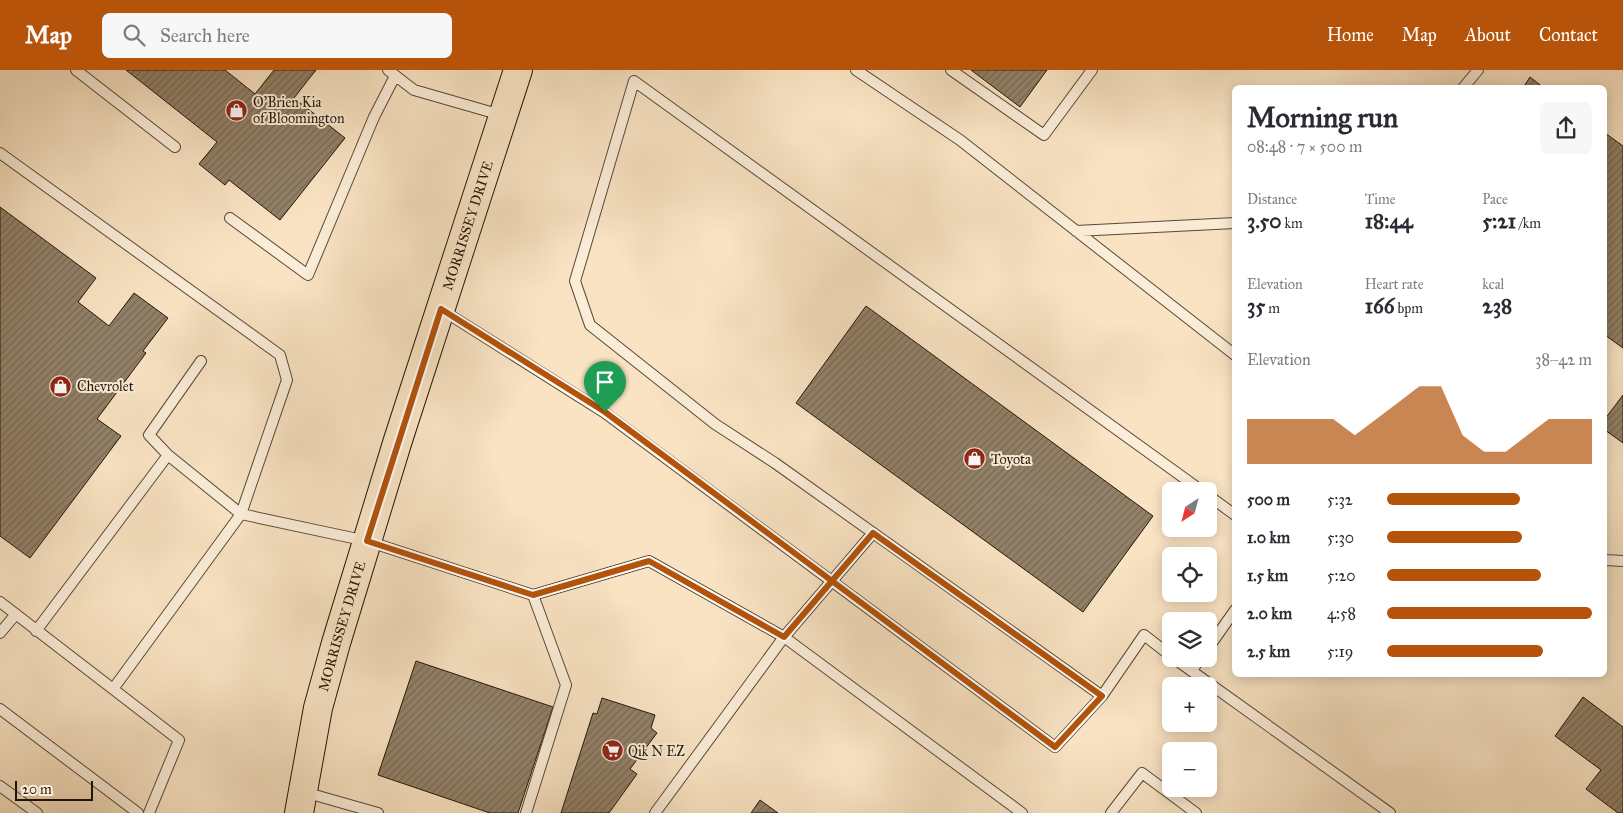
<!DOCTYPE html>
<meta charset="utf-8">
<style>
body{margin:0;font-family:"IM FELL Great Primer",serif;background:#f7f7f7;color:#2b2b33;height:100vh;display:flex;flex-direction:column;font-size:19px;white-space:nowrap}
*{box-sizing:border-box;margin:0}
p{font-size:16px;color:#7c7c81}
.icon{flex:none;width:28px;height:28px;fill:none;stroke:currentColor;stroke-width:2;stroke-linecap:round;stroke-linejoin:round}
.map{position:relative;flex:1;overflow:hidden}
.side{position:absolute;left:1232px;top:15px;width:375px;height:592px;display:flex;flex-direction:column;background:#fff;border-radius:8px;box-shadow:0 2px 12px #0003}
.side>*{flex:none}
.needle{width:32px;rotate:216deg}
.controls{position:absolute;left:1162px;top:412px;display:grid;gap:10px}
.controls a{display:grid;place-items:center;width:55px;height:55px;border-radius:8px;background:#fff;box-shadow:0 2px 12px #0003;font-size:25px}
.scale{position:absolute;left:15px;bottom:12px;width:78px;box-sizing:border-box;padding-left:5px;border:2px solid #231607;border-top:0;font-size:14px;line-height:18px;white-space:nowrap;color:#231607;-webkit-text-stroke:4px #fbedd8;paint-order:stroke}
.pin{position:absolute;display:grid;place-items:center;width:42px;height:42px;color:#fff;margin:-51px -21px;border-radius:50% 50% 50% 0;rotate:-45deg;box-shadow:0 0 5px #0007}
.pin .icon{rotate:45deg}
.round{display:grid;place-items:center;flex:none;width:52px;height:52px;border-radius:8px;background:#f7f7f7}
.summary{display:flex;align-items:center;justify-content:space-between;height:85px;padding:0 15px}
h1{font-size:28px;font-weight:700;line-height:38px}
.metrics{display:grid;grid-template-columns:repeat(3,1fr);gap:8px;height:85px;padding:5px 15px}
.metrics div{display:grid;align-content:center}
.metrics b{font-size:21px;font-weight:700}
.metrics small{font-size:14px;font-weight:400}
.metrics p{font-size:14px}
.chart{height:140px;padding:10px 15px}
.chart p{display:flex;justify-content:space-between}
.chart svg{width:100%;height:90px;margin-top:5px;fill:#b45309;opacity:.7}
ul{padding:0 15px;list-style:none;font-size:16px}
li{display:grid;grid-template-columns:80px 60px 1fr;align-items:center;height:38px}
li i{height:12px;border-radius:6px;background:#b45309}
header{display:flex;align-items:center;gap:30px;box-sizing:border-box;height:70px;padding:0 25px;background:#b45309;color:#fff}
header strong{font-size:24px}
nav{display:flex;gap:28px;margin-inline-start:auto;font-size:18px}
.search{width:350px;height:45px;background:#f7f7f7;display:flex;align-items:center;gap:12px;box-sizing:border-box;padding:0 18px;border-radius:8px;color:#7c7c81;font-size:19px}
.map>svg:first-child{display:block}
.building{fill:url(#building-hatch);stroke:#231607}
.lines{fill:none;stroke-linecap:round;stroke-linejoin:round}
.service-casing{stroke:#584936;stroke-width:12}
.primary-casing{stroke:#231607;stroke-width:30}
.service{stroke:#fbedd8;stroke-width:10}
.primary{stroke:#f9e3c3;stroke-width:28}
.route-casing{stroke:#fff;stroke-width:10}
.route{stroke:#b45309;stroke-width:6}
.labels{text-anchor:middle;stroke-width:4;stroke-linejoin:round;paint-order:stroke}
.poi-label{font-size:14px;fill:#231607;stroke:#fbedd8;text-anchor:start}
.street-label{font-size:14px;fill:#231607;stroke:#fbedd8}
</style>
<header>
<strong>Map</strong>
<div class="search"><svg class="icon" aria-label="search" viewBox="0 0 24 24"><circle cx="10" cy="10" r="6"/><path d="M15 15l6 6"/></svg>Search here</div>
<nav><a>Home</a><a>Map</a><a>About</a><a>Contact</a></nav>
</header>
<div class="map">
<svg width="1623" height="743" viewBox="0 0 1623 743">
<defs>
<pattern id="building-hatch" width="6" height="6" patternUnits="userSpaceOnUse" patternTransform="scale(1.25)"><rect width="6" height="6" fill="#928169"/><path d="M-1 1l2-2M0 6l6-6M5 7l2-2" fill="none" stroke="#776954"/></pattern>
</defs>
<rect width="100%" height="100%" fill="#f9e3c3"/>
<filter id="stains"><feTurbulence type="fractalNoise" baseFrequency=".004" numOctaves="4"/><feColorMatrix values="0 0 0 0 .2 0 0 0 0 .09 0 0 0 0 .02 0 0 0 .5 -.17"/></filter>
<radialGradient id="worn" r=".72"><stop offset=".6" stop-color="#630" stop-opacity="0"/><stop offset="1" stop-color="#630" stop-opacity=".3"/></radialGradient>
<path class="building" d="M126 0H225L255 24 274 0H316L294 28 345 68 280 150 229 110 225 115 199 94 217 72Z
M971 0H1047L1020 37Z
M1530 7 1544 18H1523Z
M1605 63 1623 76V278L1605 265Z
M0 137 96 208 78 232 109 256 134 223 168 248 143 281 146 283 97 349 121 366 30 488 0 466Z
M866 236 1153 446 1083 542 796 333Z
M1623 325V373L1605 360V349Z
M416 591 553 637 518 743H490L378 705Z
M1583 627 1623 657V743H1618L1586 719 1601 700 1555 666Z
M602 628 655 645 651 658 657 663 630 699 637 704 609 743H561L593 643 597 644Z
M760 730 778 743H751Z"/>
<g class="lines">
<defs>
<path id="service" d="M76 0 175 77
M388 0 414 20 501 45
M856 0 960 70 1235 285
M951 0 1044 65 1092 0
M1463 18 1478 0
M0 83 280 285 287 310 241 444 168 385 36 561
M230 148 308 205 374 47 395 6
M1076 161 1235 153
M442 240 605 343 1055 677 1102 626 1144 565 1171 586
M168 385 149 365 201 291
M1209 426 1235 445
M1605 490 1623 491
M0 532 113 619 241 444 367 471 533 525 649 491 784 567 1022 743
M0 563 16 544
M1209 577 1235 540
M1175 589 1390 743
M1192 600 1200 589
M113 619 179 670 149 743
M1102 626 775 393 715 354 590 255 575 211 634 11 1202 421
M0 639 138 743
M0 716 37 743
M304 722 378 743
M526 743 566 615 533 525
M655 743 784 567 873 463
M1111 743 1142 703 1196 743"/>
<g id="primary">
<path id="s1" d="M299 743 318 638 336 573 398 370 518 0"/>
</g>
</defs>
<use href="#service" class="service-casing"/>
<use href="#primary" class="primary-casing"/>
<use href="#service" class="service"/>
<use href="#primary" class="primary"/>
</g>
<g class="lines">
<defs>
<path id="route" d="M605 342 441 239 367 471 533 525 649 491 784 567 873 463 1102 626 1055 677C905 566 755 454 605 342"/>
</defs>
<use href="#route" class="route-casing"/>
<use href="#route" class="route"/>
</g>
<defs>
<symbol id="shop-disc" viewBox="-11 -11 22 22"><circle r="9.5" fill="#8f2418" stroke="#fbedd8"/><path d="M-5-2.5h2.3a2.7 3.5 0 0 1 5.4 0H5L5.5 6h-11ZM-1.5-2.5h3a1.5 2.3 0 0 0-3 0Z" fill="#fff"/></symbol>
<symbol id="supermarket-disc" viewBox="-11 -11 22 22"><circle r="9.5" fill="#8f2418" stroke="#fbedd8"/><path d="M-6-5.5h2.5l.6 2H6L4.5 2H-2.5L-4.4-4H-6ZM-1.5 3.2a1.3 1.3 0 1 0 .1 0ZM3 3.2a1.3 1.3 0 1 0 .1 0Z" fill="#fff"/></symbol>
</defs>
<g fill-rule="evenodd">
<use href="#shop-disc" x="224" y="28" width="25" height="25"/>
<use href="#shop-disc" x="48" y="304" width="25" height="25"/>
<use href="#shop-disc" x="962" y="376" width="25" height="25"/>
<use href="#supermarket-disc" x="600" y="668" width="25" height="25"/>
</g>
<g class="labels">
<g class="poi-label">
<text x="253" y="37">O'Brien Kia<tspan x="253" dy="16">of Bloomington</tspan></text>
<text x="77" y="321">Chevrolet</text>
<text x="991" y="394">Toyota</text>
<text x="628" y="686">Qik N EZ</text>
</g>
<g class="street-label">
<text dy="5" stroke="none"><textPath href="#s1" startOffset="612">MORRISSEY DRIVE</textPath></text>
<text dy="5" stroke="none"><textPath href="#s1" startOffset="192">MORRISSEY DRIVE</textPath></text>
</g>
</g>
<rect width="100%" height="100%" filter="url(#stains)"/>
<rect width="100%" height="100%" fill="url(#worn)"/>
</svg>
<div class="controls">
<a><svg class="needle" viewBox="-14 -14 28 28"><path d="M0-13l5 13h-10z" fill="#e53935"/><path d="M0 13l5-13h-10z" fill="#7c7c81"/></svg></a>
<a><svg class="icon" aria-label="locate" viewBox="0 0 24 24"><circle cx="12" cy="12" r="6"/><path d="M12 2v4M12 18v4M2 12h4M18 12h4"/></svg></a>
<a><svg class="icon" aria-label="layers" viewBox="0 0 24 24"><path d="M12 4l9 5-9 5-9-5zM3 14l9 5 9-5"/></svg></a>
<a>+</a>
<a>−</a>
</div>
<div class="scale">20 m</div>
<div class="pin" style="left:605px;top:342px;background:#1e9e55"><svg class="icon" aria-label="arrive" viewBox="0 0 24 24"><path d="M6 21V4h12l-3 4 3 4H6"/></svg></div>
<section class="side">
<div class="summary"><div><h1>Morning run</h1><p>08:48 · 7 × 500 m</p></div><a class="round"><svg class="icon" aria-label="share" viewBox="0 0 24 24"><path d="M12 15V3M7 8l5-5 5 5M5 13v7h14v-7"/></svg></a></div>
<div class="metrics">
<div><p>Distance</p><b>3.50<small> km</small></b></div>
<div><p>Time</p><b>18:44</b></div>
<div><p>Pace</p><b>5:21<small> /km</small></b></div>
</div>
<div class="metrics">
<div><p>Elevation</p><b>35<small> m</small></b></div>
<div><p>Heart rate</p><b>166<small> bpm</small></b></div>
<div><p>kcal</p><b>238</b></div>
</div>
<div class="chart"><p><span>Elevation</span>38–42 m</p>
<svg viewBox="0 0 160 44" preserveAspectRatio="none"><path d="M0 44V22L10 22L20 22L30 22L40 22L50 30L60 22L70 14L80 6L90 6L100 30L110 38L120 38L130 30L140 22L150 22L160 22V44z"/></svg>
</div>
<ul>
<li><b>500 m</b>5:32<i style="width:65%"></i></li>
<li><b>1.0 km</b>5:30<i style="width:66%"></i></li>
<li><b>1.5 km</b>5:20<i style="width:75%"></i></li>
<li><b>2.0 km</b>4:58<i style="width:100%"></i></li>
<li><b>2.5 km</b>5:19<i style="width:76%"></i></li>
</ul>
</section>
</div>
